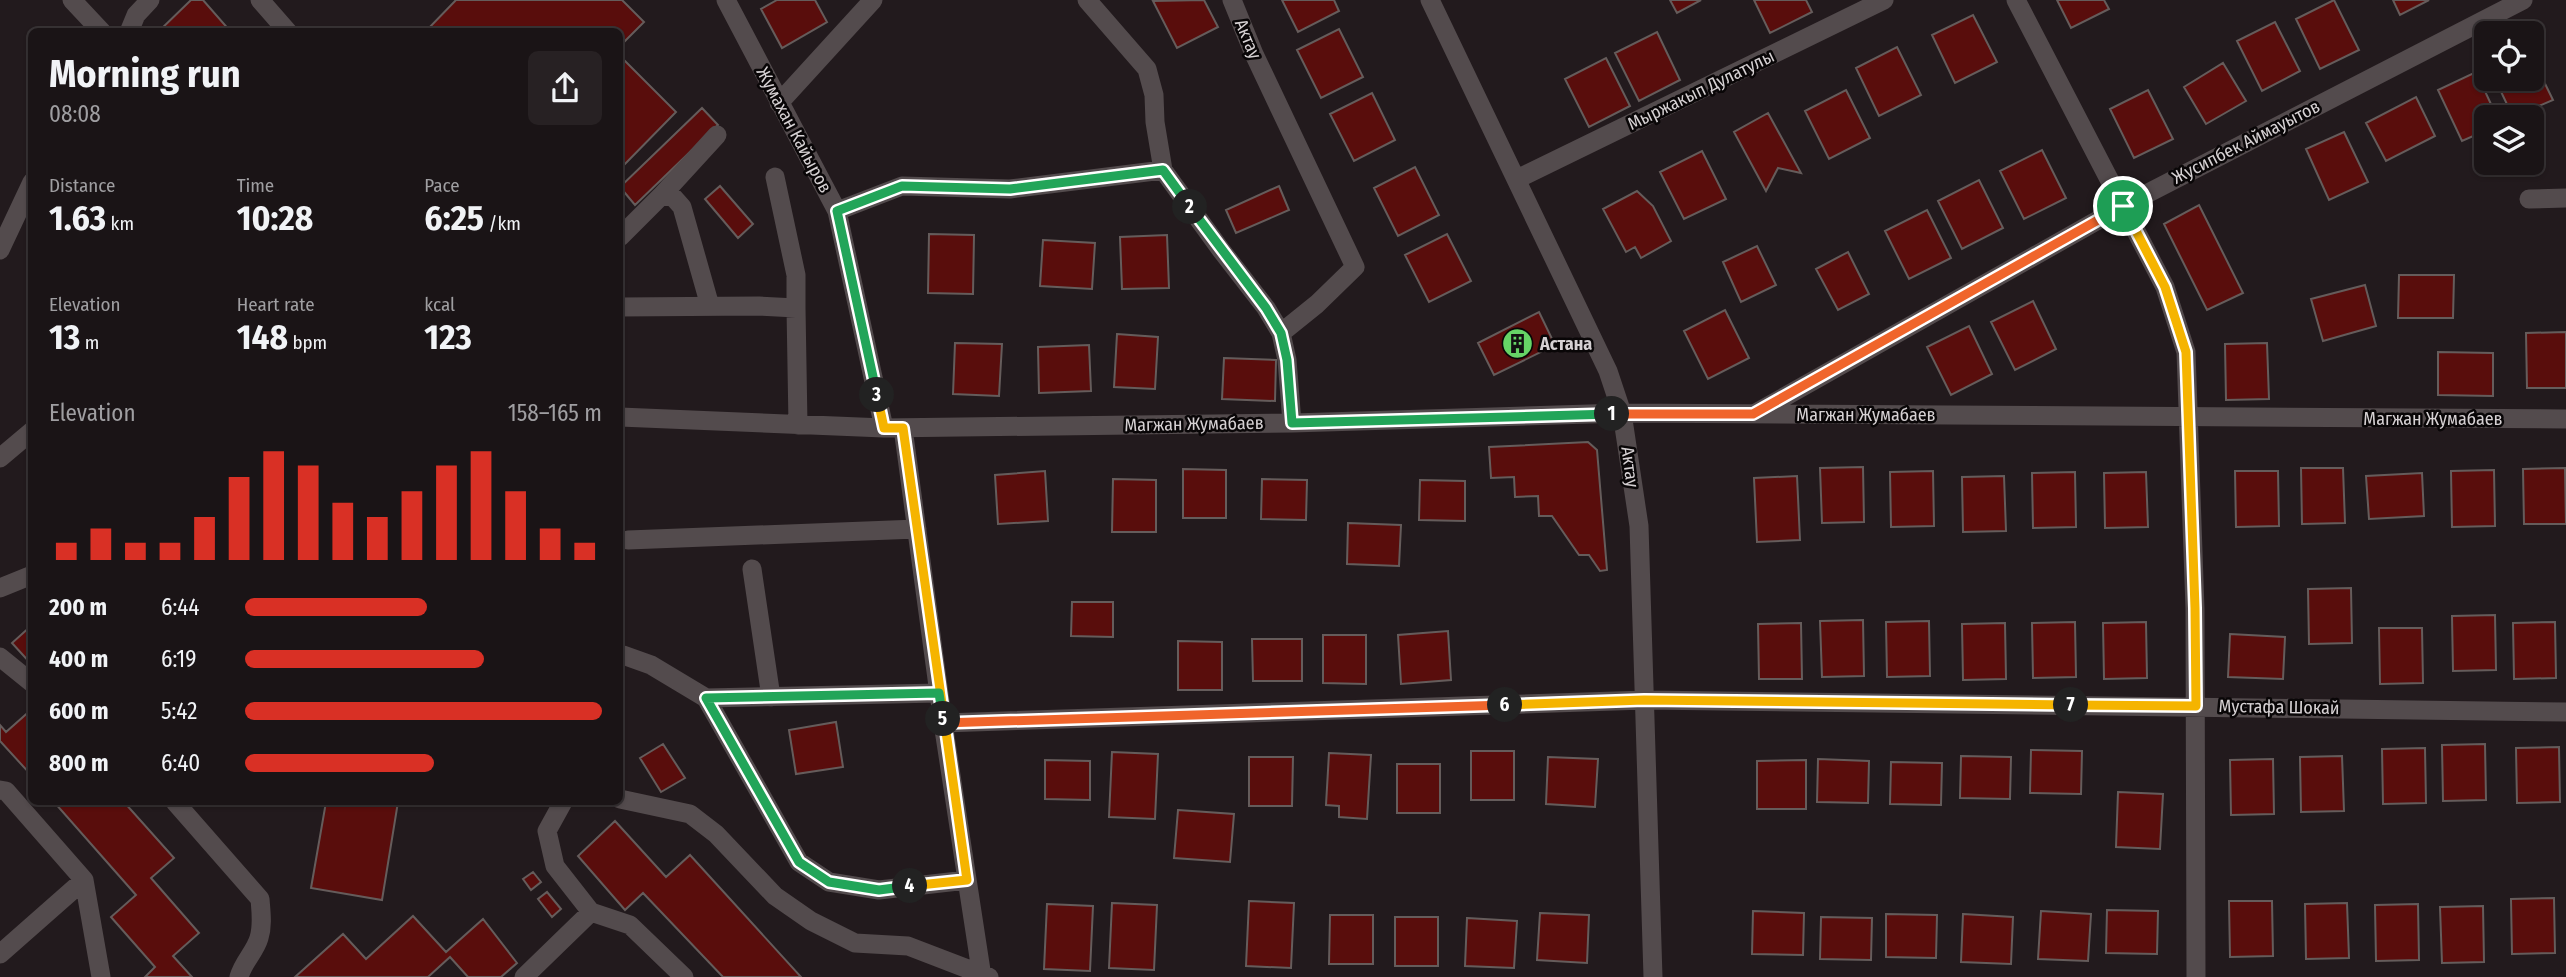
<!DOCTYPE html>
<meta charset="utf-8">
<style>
body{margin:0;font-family:"Fira Sans Condensed",sans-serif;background:#272123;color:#f1f3f6;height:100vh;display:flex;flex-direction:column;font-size:26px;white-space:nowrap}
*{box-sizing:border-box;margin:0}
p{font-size:23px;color:#9f9ea1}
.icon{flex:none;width:38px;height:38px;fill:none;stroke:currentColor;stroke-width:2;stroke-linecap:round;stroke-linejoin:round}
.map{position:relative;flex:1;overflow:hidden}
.panel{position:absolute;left:28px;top:28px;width:595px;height:777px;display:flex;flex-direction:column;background:#1a1416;border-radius:10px;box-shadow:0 2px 5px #0004,0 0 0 2px #383335}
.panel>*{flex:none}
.controls{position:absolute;left:2474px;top:21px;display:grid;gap:14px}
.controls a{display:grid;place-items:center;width:70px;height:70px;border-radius:10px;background:#1a1416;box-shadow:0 2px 5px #0004,0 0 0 2px #383335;font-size:35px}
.pin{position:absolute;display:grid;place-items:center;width:60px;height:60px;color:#fff;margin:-30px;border:4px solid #fff;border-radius:50%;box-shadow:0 2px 7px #0007}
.km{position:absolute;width:35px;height:35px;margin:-18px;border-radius:50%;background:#222;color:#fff;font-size:19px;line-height:35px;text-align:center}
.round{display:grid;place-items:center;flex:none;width:74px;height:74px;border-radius:10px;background:#272123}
.head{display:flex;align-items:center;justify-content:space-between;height:119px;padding:0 21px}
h1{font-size:38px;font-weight:700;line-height:52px}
.stats{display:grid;grid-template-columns:repeat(3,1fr);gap:10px;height:119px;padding:7px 21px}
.stats div{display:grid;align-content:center}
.stats b{font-size:35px;font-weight:700}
.stats small{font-size:19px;font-weight:400}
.stats p{font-size:19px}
.chart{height:196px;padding:14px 21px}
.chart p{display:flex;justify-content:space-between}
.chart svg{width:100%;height:126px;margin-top:7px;stroke:#d93025;stroke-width:6}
ul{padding:0 21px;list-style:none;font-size:23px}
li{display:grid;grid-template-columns:112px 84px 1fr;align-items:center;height:52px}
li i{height:18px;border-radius:9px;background:#d93025}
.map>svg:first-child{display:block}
.building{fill:#590d0c;stroke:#655c5b;stroke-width:2}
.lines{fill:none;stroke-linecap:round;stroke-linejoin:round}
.minor{stroke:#534b4d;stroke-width:19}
.split-1-casing{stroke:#fff;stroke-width:14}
.split-2-casing{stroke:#fff;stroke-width:14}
.split-3-casing{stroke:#fff;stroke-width:14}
.split-4-casing{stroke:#fff;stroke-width:14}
.split-5-casing{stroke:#fff;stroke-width:14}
.split-6-casing{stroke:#fff;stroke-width:14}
.split-7-casing{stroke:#fff;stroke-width:14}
.split-8-casing{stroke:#fff;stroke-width:14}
.split-1{stroke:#f0652b;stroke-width:9}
.split-2{stroke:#22a559;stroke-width:9}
.split-3{stroke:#22a559;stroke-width:9}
.split-4{stroke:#f5b400;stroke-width:9}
.split-5{stroke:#22a559;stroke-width:9}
.split-6{stroke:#f0652b;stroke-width:9}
.split-7{stroke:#f5b400;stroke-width:9}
.split-8{stroke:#f5b400;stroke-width:9}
.labels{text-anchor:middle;stroke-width:5;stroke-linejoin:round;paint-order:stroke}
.street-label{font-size:18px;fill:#d6d1d3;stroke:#090607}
.poi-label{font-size:18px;font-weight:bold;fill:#d6d1d3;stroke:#090607;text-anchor:start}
</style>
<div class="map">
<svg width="2566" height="977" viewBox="0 0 2566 977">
<rect width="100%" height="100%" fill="#221a1d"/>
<path class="building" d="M191 0H203L231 32H158Z
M456 0H622L644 22 620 46V32H425Z
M777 0H815L827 22 782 48 761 9Z
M1204 0 1218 27 1177 48 1153 1Z
M1282 0H1334L1339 11 1298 32Z
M1670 0H1701L1677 13Z
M1754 0H1806L1812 12 1770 33Z
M2057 0H2104L2109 9 2071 28Z
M2334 0 2359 50 2320 69 2296 19Z
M2393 0H2429L2400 15Z
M1973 15 1997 62 1955 83 1932 35Z
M2275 22 2300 71 2262 91 2237 41Z
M1339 29 1363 77 1321 98 1297 50Z
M1657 32 1680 80 1639 101 1615 53Z
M1897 47 1921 95 1879 116 1856 68Z
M620 56 676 112 620 169Z
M2532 57 2553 100 2513 117 2495 79H2532Z
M1606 58 1630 106 1589 127 1565 79Z
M2223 63 2246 101 2206 124 2184 87Z
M2476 72 2497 117H2487V130L2462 141 2438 90Z
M1846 90 1870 138 1829 159 1805 111Z
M2148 90 2173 139 2134 158 2110 109Z
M1372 93 1395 140 1354 161 1330 114Z
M2416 97 2435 136 2386 161 2366 123Z
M702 108 718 125 635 205 620 187Z
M1768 113 1801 173 1778 168 1766 191 1734 132Z
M2344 132 2368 182 2329 200 2306 149Z
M2042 150 2066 198 2024 219 2000 171Z
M1702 151 1726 199 1684 219 1660 172Z
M1415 167 1439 215 1398 236 1374 188Z
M1979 180 2003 228 1962 249 1938 201Z
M720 186 753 224 738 238 705 199Z
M1279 186 1289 210 1236 233 1226 210Z
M1637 191 1653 206 1671 241 1641 258 1635 247 1626 252 1603 209Z
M2199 205 2243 293 2207 310 2164 224Z
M1927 210 1951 258 1909 279 1885 231Z
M929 234 974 235 973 294 928 293Z
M1447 234 1471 281 1429 302 1405 255Z
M1167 235 1169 288 1122 289 1120 237Z
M1043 240 1095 243 1092 289 1040 286Z
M1757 246 1776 285 1741 302 1723 262Z
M1848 252 1869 294 1838 310 1816 269Z
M2399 275H2454L2453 318H2398Z
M2365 285 2376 326 2323 341 2311 299Z
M2033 301 2056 349 2015 370 1991 322Z
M1725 310 1749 358 1708 379 1684 331Z
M1539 312 1555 345 1494 375 1478 343Z
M1969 326 1992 374 1951 395 1927 347Z
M2566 332V388H2527L2526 333Z
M1117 334 1158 337 1155 389 1114 387Z
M955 343 1002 344 999 396 953 394Z
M2267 343 2269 399 2226 400 2225 344Z
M1089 345 1091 391 1039 393 1038 347Z
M2438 352 2493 353V396L2438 395Z
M1224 358 1276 360 1275 401 1222 399Z
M1588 442 1597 450 1607 570 1600 571 1589 555H1579L1552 516H1539L1538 496 1515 497 1514 477 1491 478 1489 447Z
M1863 467 1864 522 1822 523 1820 468Z
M2301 468H2343L2345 523 2302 524Z
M2565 468 2566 524H2524L2523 469Z
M1183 469 1226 470V518H1183Z
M2494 470 2495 526 2452 527 2451 471Z
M1045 471 1048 521 998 524 995 475Z
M1933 471 1934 526 1891 527 1890 472Z
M2235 471H2278L2279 526 2236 527Z
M2075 472 2076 527 2033 528 2032 473Z
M2146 472 2148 527 2105 528 2104 473Z
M2422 473 2424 516 2369 519 2366 476Z
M1797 476 1800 540 1757 542 1754 478Z
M2004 476 2006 531 1963 532 1962 477Z
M1113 479 1156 480V532H1112Z
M1262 479 1307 480 1306 520 1261 519Z
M1420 480 1465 481V521L1419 520Z
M1348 523 1401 525 1399 566 1347 564Z
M2351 588 2352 643 2309 644 2308 589Z
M1072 602H1113V637L1071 636Z
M2495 615 2496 670 2453 671 2452 616Z
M1863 620 1864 676 1822 677 1820 621Z
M1929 621 1930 676 1887 677 1886 622Z
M2075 622 2076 677 2033 678 2032 623Z
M2146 622 2147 678 2104 679 2103 623Z
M2555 622 2556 678 2514 679 2513 623Z
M1801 623 1802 679H1759L1758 624Z
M2005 623 2006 679 1963 680 1962 624Z
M32 625V665L12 643Z
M2379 628H2422L2423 683 2380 684Z
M1448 631 1451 680 1401 684 1398 635Z
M2230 634 2285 637 2283 679 2228 677Z
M1323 635H1366V684L1323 683Z
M1252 639H1302V681H1253Z
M1178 641 1222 642V690H1178Z
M32 709V776L0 741V725L6 732Z
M836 722 843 767 796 774 789 730Z
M663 744 685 778 661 792 640 758Z
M2485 744 2486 800 2443 801 2442 745Z
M2559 747 2560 802 2517 803 2516 748Z
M2425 748 2426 803 2383 804 2382 749Z
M2031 750 2082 751 2081 794 2030 793Z
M1471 751H1514V800H1471Z
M1112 752 1158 754 1155 819 1109 817Z
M1329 753 1371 755 1367 819 1339 817V806L1326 805Z
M1961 756 2011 757 2010 799 1960 798Z
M2342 756 2344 811 2301 812 2300 757Z
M1249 757H1293L1292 806H1249Z
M1548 757 1598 759 1595 807 1546 804Z
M1818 759 1869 761 1868 803 1817 802Z
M2273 759 2274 814 2231 815 2230 760Z
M1045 760 1090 761V800L1045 799Z
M1806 760V809H1757V761Z
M1891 762 1942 763 1941 805 1890 804Z
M1397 764H1440V813H1397Z
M2118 792 2163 794 2160 849 2116 847Z
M54 802H124L174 858 151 878 199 933 173 956 192 977H145L155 967 111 917 136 895Z
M326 802H398L382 900 311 888Z
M1178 810 1234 814 1230 862 1174 858Z
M615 821 666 877 690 855 801 977H723L643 893 625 910 578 856Z
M533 872 541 882 531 890 523 879Z
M547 892 561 909 552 917 538 899Z
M2554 898 2555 953 2512 954 2511 899Z
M1249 901 1294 903 1291 968 1246 966Z
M2229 901H2272L2273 956 2230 957Z
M1112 903 1157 905 1154 970 1109 968Z
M2347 903 2349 958 2306 959 2305 904Z
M1047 904 1093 906 1090 971 1044 969Z
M2418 904 2419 960 2376 961 2375 905Z
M2483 906 2484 962 2442 963 2440 907Z
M2107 910 2158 911 2157 954 2106 953Z
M1753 911 1804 913 1803 955 1752 954Z
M2041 911 2091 914 2088 961 2038 959Z
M1540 913 1589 915 1587 963 1537 960Z
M1886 914 1937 915 1936 958 1886 957Z
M1963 914 2013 917 2011 964 1961 962Z
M1330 915H1373V964H1329Z
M413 916 446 952 483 919 517 963 501 977H468L450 957 428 977H295L343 934 366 959Z
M1395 917H1438V966H1395Z
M1821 917 1872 918 1871 960 1820 959Z
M1467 918 1517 921 1514 968 1465 966Z"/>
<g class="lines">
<path class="minor" d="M72 0 102 32
M260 0 288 32
M726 0 837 211 884 428
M1087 0 1147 69 1154 95 1155 122 1163 170 1221 250 1266 308 1281 333 1287 360 1292 423
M1232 0 1254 54 1355 267 1317 304 1281 333
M1430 0 1608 371 1622 413 1639 526 1653 977
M2016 0 2165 287 2186 352 2195 609 2196 977
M129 32 136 15 150 0
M779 103 873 0
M775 177 796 275V308
M1517 179 1884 0
M663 194 717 135
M2529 199 2566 198
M837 211 902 186 1010 189 1163 170
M620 237 663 194 674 198 682 207 710 306
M0 250 32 182
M620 307 759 306 796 308 798 425
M1754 414 2123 206 2523 0
M620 417 884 428 1292 423 1622 413 2566 419
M903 428 943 723 982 977
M0 458 32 431
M628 540 917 529
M752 569 771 697
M0 588 32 575
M623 655 651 665 706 698 799 862 829 882 879 890 967 880
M0 657 32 683
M706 698 939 693
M943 723 1645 700 2566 712
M0 790 6 791 84 880 101 977
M620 799 690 814 716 834 775 896 811 921 855 943 908 946 989 977
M175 802 260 899C261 912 263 925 259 938 255 952 243 962 239 977
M563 802 547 831 555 866 591 912 630 925 684 977
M0 954 84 880
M524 977 591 912"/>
</g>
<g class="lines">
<defs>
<path id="split-1" d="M1612 414H1753L2123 206"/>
<path id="split-2" d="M1190 207 1266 308 1281 333 1287 360 1292 423 1612 414"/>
<path id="split-3" d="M877 395 837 211 902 186 1010 189 1163 170 1190 207"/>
<path id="split-4" d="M877 395 884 428H903L967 880 910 886"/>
<path id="split-5" d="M910 886 879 890 829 882 799 862 706 698 939 693 943 719"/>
<path id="split-6" d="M943 719V723L1505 705"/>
<path id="split-7" d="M1505 705 1644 700 2071 705"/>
<path id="split-8" d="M2071 705 2196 706 2195 608 2186 352 2165 287 2123 206"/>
</defs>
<use href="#split-1" class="split-1-casing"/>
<use href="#split-2" class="split-2-casing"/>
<use href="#split-3" class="split-3-casing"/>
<use href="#split-4" class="split-4-casing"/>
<use href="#split-5" class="split-5-casing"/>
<use href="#split-6" class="split-6-casing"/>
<use href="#split-7" class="split-7-casing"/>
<use href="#split-8" class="split-8-casing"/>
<use href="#split-1" class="split-1"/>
<use href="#split-2" class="split-2"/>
<use href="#split-3" class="split-3"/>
<use href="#split-4" class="split-4"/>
<use href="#split-5" class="split-5"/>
<use href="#split-6" class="split-6"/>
<use href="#split-7" class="split-7"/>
<use href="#split-8" class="split-8"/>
</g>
<defs>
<symbol id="building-disc" viewBox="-11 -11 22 22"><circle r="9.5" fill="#66d466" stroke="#090607"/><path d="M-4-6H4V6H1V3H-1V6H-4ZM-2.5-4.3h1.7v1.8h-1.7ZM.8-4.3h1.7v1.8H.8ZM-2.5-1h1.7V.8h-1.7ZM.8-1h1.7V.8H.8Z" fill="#111"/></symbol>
</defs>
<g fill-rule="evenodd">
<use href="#building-disc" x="1500" y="326" width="35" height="35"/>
</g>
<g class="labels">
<g class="street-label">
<text transform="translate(1248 39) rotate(67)" y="6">Актау</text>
<text transform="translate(1701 90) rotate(-26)" y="6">Мыржакып Дулатулы</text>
<text transform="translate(794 130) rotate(62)" y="6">Жумахан Кайыров</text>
<text transform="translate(2246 142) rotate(-27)" y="6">Жусипбек Аймауытов</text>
<text x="1866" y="421">Магжан Жумабаев</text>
<text x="2433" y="425">Магжан Жумабаев</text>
<text transform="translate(1194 424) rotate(-1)" y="6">Магжан Жумабаев</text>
<text transform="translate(1630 467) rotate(82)" y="6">Актау</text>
<text transform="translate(2279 707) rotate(1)" y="6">Мустафа Шокай</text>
</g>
<g class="poi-label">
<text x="1540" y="350">Астана</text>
</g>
</g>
</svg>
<div class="controls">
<a><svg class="icon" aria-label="locate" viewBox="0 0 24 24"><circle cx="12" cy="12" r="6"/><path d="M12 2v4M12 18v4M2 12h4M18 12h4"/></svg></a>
<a><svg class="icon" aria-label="layers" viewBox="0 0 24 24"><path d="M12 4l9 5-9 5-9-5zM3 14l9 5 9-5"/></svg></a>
</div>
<div class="pin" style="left:2123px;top:206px;background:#1e9e55"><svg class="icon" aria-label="arrive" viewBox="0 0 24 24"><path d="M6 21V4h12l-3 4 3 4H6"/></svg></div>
<b class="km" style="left:1612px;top:414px">1</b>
<b class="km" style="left:1190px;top:207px">2</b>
<b class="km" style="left:877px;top:395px">3</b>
<b class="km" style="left:910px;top:886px">4</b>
<b class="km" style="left:943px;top:719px">5</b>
<b class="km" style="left:1505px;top:705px">6</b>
<b class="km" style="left:2071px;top:705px">7</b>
<section class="panel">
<div class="head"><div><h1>Morning run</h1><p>08:08</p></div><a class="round"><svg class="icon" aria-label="share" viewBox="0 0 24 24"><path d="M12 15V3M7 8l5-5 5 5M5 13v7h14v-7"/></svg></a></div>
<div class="stats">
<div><p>Distance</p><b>1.63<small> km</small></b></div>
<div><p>Time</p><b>10:28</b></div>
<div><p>Pace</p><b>6:25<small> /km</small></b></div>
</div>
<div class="stats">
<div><p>Elevation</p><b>13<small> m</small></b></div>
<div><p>Heart rate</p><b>148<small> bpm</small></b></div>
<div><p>kcal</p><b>123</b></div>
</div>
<div class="chart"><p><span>Elevation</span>158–165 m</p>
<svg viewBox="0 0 160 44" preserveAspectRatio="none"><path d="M5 44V38M15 44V33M25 44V38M35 44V38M45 44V29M55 44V15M65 44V6M75 44V11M85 44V24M95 44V29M105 44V20M115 44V11M125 44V6M135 44V20M145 44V33M155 44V38"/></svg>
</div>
<ul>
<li><b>200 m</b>6:44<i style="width:51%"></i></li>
<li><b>400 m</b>6:19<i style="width:67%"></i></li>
<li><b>600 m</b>5:42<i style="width:100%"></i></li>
<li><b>800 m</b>6:40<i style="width:53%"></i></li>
</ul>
</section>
</div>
